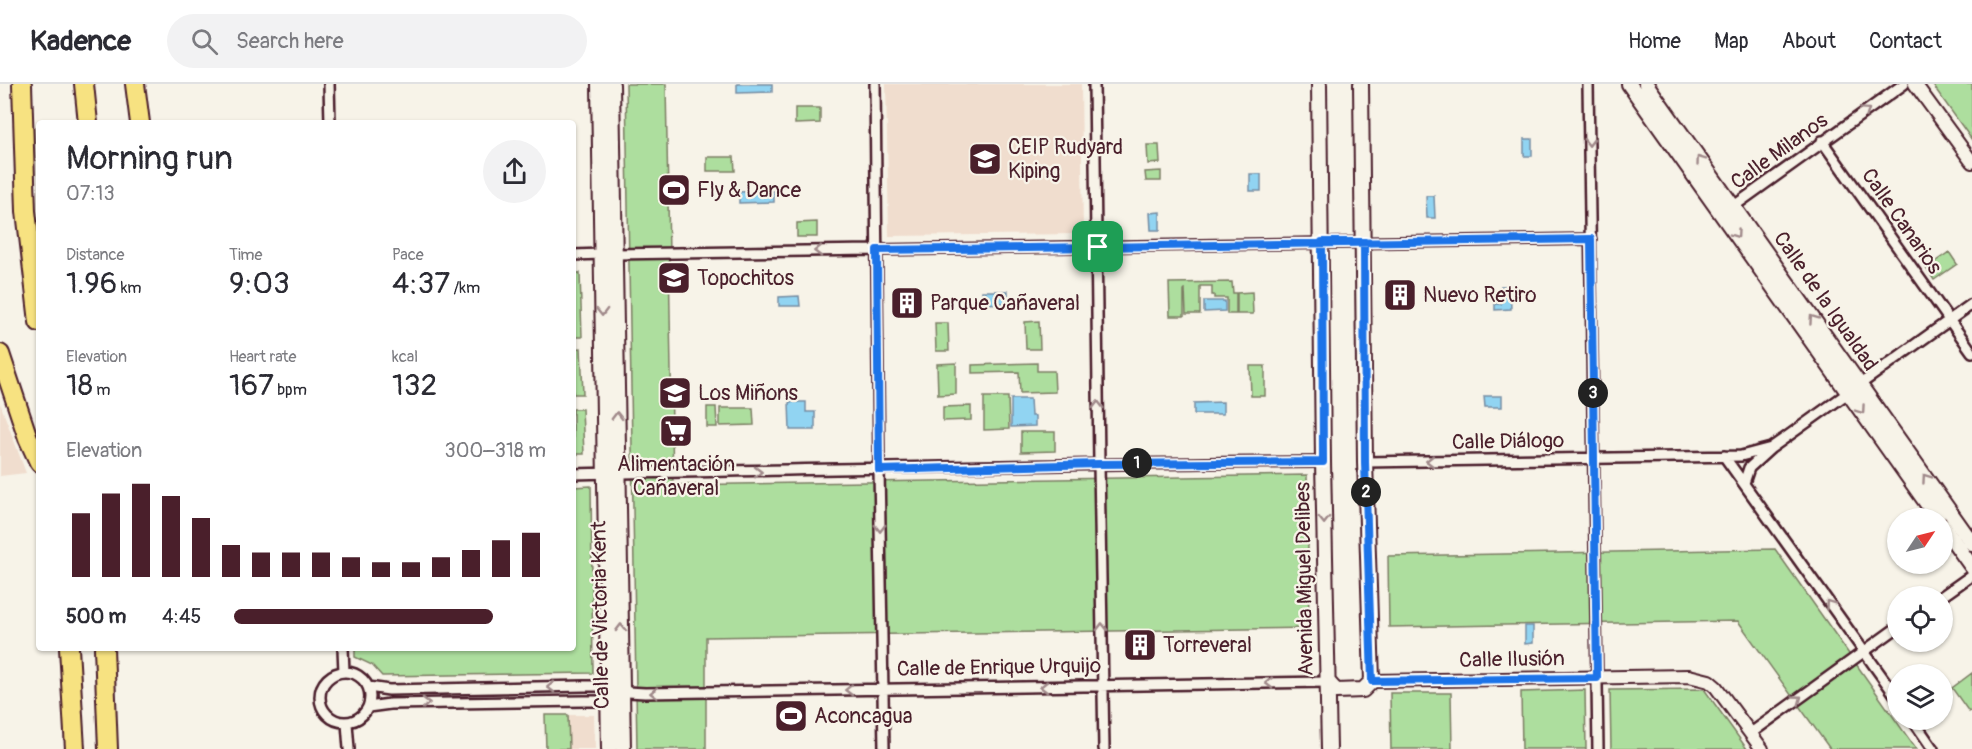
<!DOCTYPE html>
<meta charset="utf-8">
<style>
body{margin:0;font-family:Pangolin,sans-serif;background:#f2f2f3;color:#2b2b33;height:100vh;display:flex;flex-direction:column;font-size:22px;white-space:nowrap}
*{box-sizing:border-box;margin:0}
p{font-size:20px;color:#7c7c81}
.icon{flex:none;width:33px;height:33px;fill:none;stroke:currentColor;stroke-width:2;stroke-linecap:round;stroke-linejoin:round}
.map{position:relative;flex:1;overflow:hidden}
.drawer{position:absolute;left:36px;top:36px;width:540px;height:531px;display:flex;flex-direction:column;background:#fff;border-radius:6px;box-shadow:0 2px 4px #0004}
.drawer>*{flex:none}
.needle{width:39px;rotate:55deg}
.tools{position:absolute;left:1887px;top:424px;display:grid;gap:12px}
.tools a{display:grid;place-items:center;width:66px;height:66px;border-radius:50%;background:#fff;box-shadow:0 2px 4px #0004;font-size:30px}
.pin{position:absolute;display:grid;place-items:center;width:51px;height:51px;color:#fff;margin:-26px;border-radius:12px;box-shadow:0 3px 9px #0006}
.km{position:absolute;width:30px;height:30px;margin:-15px;border-radius:50%;background:#222;color:#fff;font-size:16px;line-height:30px;text-align:center}
.round{display:grid;place-items:center;flex:none;width:63px;height:63px;border-radius:32px;background:#f2f2f3}
.overview{display:flex;align-items:center;justify-content:space-between;height:102px;padding:0 30px}
h1{font-size:33px;font-weight:600;line-height:45px}
.metrics{display:grid;grid-template-columns:repeat(3,1fr);gap:9px;height:102px;padding:6px 30px}
.metrics div{display:grid;align-content:center}
.metrics b{font-size:30px;font-weight:600}
.metrics small{font-size:16px;font-weight:400}
.metrics p{font-size:16px}
.chart{height:168px;padding:12px 30px}
.chart p{display:flex;justify-content:space-between}
.chart svg{width:100%;height:108px;margin-top:6px;stroke:#4a1f2b;stroke-width:6}
ul{padding:0 30px;list-style:none;font-size:20px}
li{display:grid;grid-template-columns:96px 72px 1fr;align-items:center;height:45px}
li i{height:15px;border-radius:8px;background:#4a1f2b}
header{display:flex;align-items:center;gap:36px;box-sizing:border-box;height:84px;padding:0 30px;background:#fff;border-bottom:2px solid #e1e1e2}
header strong{font-size:28px}
nav{display:flex;gap:33px;margin-inline-start:auto;font-size:21px}
.search{width:420px;height:54px;background:#f2f2f3;display:flex;align-items:center;gap:15px;box-sizing:border-box;padding:0 21px;border-radius:33px;color:#7c7c81;font-size:22px}
.map>svg:first-child{display:block}
.built{fill:#f0ddce}
.green{fill:#adde9e;stroke:#7c7e64;stroke-width:1.5}
.water{fill:#91d4f2;stroke:#758ca2;stroke-width:1.5}
.lines{fill:none;stroke-linecap:round;stroke-linejoin:round}
.minor-casing{stroke:#4a1f2b;stroke-width:14}
.tertiary-casing{stroke:#4a1f2b;stroke-width:16}
.secondary-casing{stroke:#4a1f2b;stroke-width:18}
.motorway-casing{stroke:#4a1f2b;stroke-width:22}
.minor{stroke:#f7f3e8;stroke-width:9}
.tertiary{stroke:#f7f3e8;stroke-width:12}
.secondary{stroke:#f7f3e8;stroke-width:14}
.motorway{stroke:#f7e281;stroke-width:18}
.oneway{stroke:#a0898a}
.route-casing{stroke:#fff;stroke-width:12}
.route{stroke:#1a73e8;stroke-width:8}
.labels{text-anchor:middle;stroke-width:4.5;stroke-linejoin:round;paint-order:stroke}
.poi-label{font-size:21px;fill:#4a1f2b;stroke:#f7f3e8;text-anchor:start}
.street-label{font-size:21px;fill:#4a1f2b;stroke:#f7f3e8}
</style>
<header>
<strong>Kadence</strong>
<div class="search"><svg class="icon" aria-label="search" viewBox="0 0 24 24"><circle cx="10" cy="10" r="6"/><path d="M15 15l6 6"/></svg>Search here</div>
<nav><a>Home</a><a>Map</a><a>About</a><a>Contact</a></nav>
</header>
<div class="map">
<svg width="1972" height="665" viewBox="0 0 1972 665">
<rect width="100%" height="100%" fill="#f7f3e8"/>
<filter id="ink" filterUnits="userSpaceOnUse"><feTurbulence type="fractalNoise" baseFrequency=".0167" numOctaves="2"/><feDisplacementMap in="SourceGraphic" scale="12" xChannelSelector="R" yChannelSelector="G"/><feConvolveMatrix kernelMatrix="1 2 1 2 8 2 1 2 1" color-interpolation-filters="sRGB"/></filter>
<g filter="url(#ink)">
<path class="built" d="M886 0H1081L1083 150 889 152Z
M0 319 26 389 0 392Z
M545 631H594L595 665H546Z"/>
<path class="green" d="M626 0H666L673 401 1307 391 1309 544 706 553V665H637Z
M1932 0H1972V56Z
M795 24H820V39L795 40Z
M1147 61H1159L1160 79 1148 80Z
M707 73H734L735 87H707Z
M1161 87V97H1146L1145 88Z
M817 138V153H797V139Z
M1949 168 1957 180 1934 196 1926 184Z
M580 189 582 253H573V189Z
M1232 198 1233 209H1236V230H1227V214H1214V211H1212V202H1200V230H1186L1185 205 1184 206V232H1170L1169 199Z
M1252 208 1253 230H1237V209Z
M1039 237 1040 265H1026L1025 238Z
M935 239H948L949 267H936Z
M581 264 583 310H573V265Z
M956 279V310L938 311 937 280Z
M1037 279V287H1054L1055 308 1020 309 1019 288 972 289V281Z
M1250 282H1265V312H1251Z
M984 313H1008L1009 345 984 346Z
M971 322V336L943 337V323Z
M707 323H716L717 343H707Z
M720 324H753L754 341 720 342Z
M573 325H582L584 370H573Z
M1021 348H1055V367L1021 368Z
M591 402 593 589 382 592 372 581 355 573V564H573V403Z
M1775 465 1916 665H1830L1738 537 1389 543 1388 472Z
M1972 589V626L1969 628 1952 604Z
M1704 605 1747 665H1611L1610 606Z
M1585 606 1586 665H1522L1521 608Z
M1390 609H1451L1452 665H1391Z
M545 631H568L569 665H546Z"/>
<path class="water" d="M737 0H772V8L737 9Z
M1524 55H1532V72H1524Z
M1250 90H1261V107H1250Z
M774 107V118L739 119V108Z
M1426 112H1434L1435 134H1427Z
M1160 128V146H1151L1150 129Z
M1501 202H1510L1511 225 1495 226V220H1501Z
M982 207H1008V219L983 220Z
M799 212 800 222H779V213Z
M1204 217H1225V227L1204 228Z
M1484 312H1502V323H1485Z
M1011 315H1030L1031 332H1035V342L1011 343Z
M789 318H806V328H815V346H790Z
M1223 318V330H1194V319Z
M1525 542H1533V559L1525 560Z"/>
<g class="lines">
<defs>
<path id="minor" d="M329 0 330 39
M875 0 879 386 884 665
M1094 0 1099 380 1104 665
M1588 0 1598 665
M1822 57 1972 268
M1734 122 1904 0
M615 170 1591 155
M573 171 602 170
M1724 372 1898 615
M1365 378 1741 372 1771 364
M573 390C823 386 1073 379 1323 378
M1744 399 1749 384 1771 364 1972 220
M1941 513 1972 491
M343 564 344 588
M320 613a25 25 0 1 1 50 0a25 25 0 1 1-50 0Z
M621 602 628 608 645 609 1328 598
M368 603 389 606 584 602H599L609 598
M368 623 390 620 584 617H602L609 619
M1913 636 1933 665
M347 639 349 665
M1751 649 1898 543"/>
<path id="tertiary" d="M1915 0 1972 78
M1372 597 1689 592 1709 597 1716 603 1762 665"/>
<path id="secondary" d="M599 0 609 665
M612 0 623 665
M1319 0 1323 378 1329 665
M1629 0 1938 435
M1646 0 1972 459
M1942 441 1972 483
M1328 598 1336 607 1363 606 1372 597 1365 378 1361 0"/>
<path id="motorway" d="M22 0 26 127 39 238
M84 0 88 39
M135 0 140 39
M0 270 28 354 39 378
M69 564 75 665
M104 564 108 665"/>
</defs>
<use href="#minor" class="minor-casing"/>
<use href="#tertiary" class="tertiary-casing"/>
<use href="#secondary" class="secondary-casing"/>
<use href="#motorway" class="motorway-casing"/>
<use href="#minor" class="minor"/>
<use href="#tertiary" class="tertiary"/>
<use href="#secondary" class="secondary"/>
<use href="#motorway" class="motorway"/>
</g>
<defs><path id="oneway-chevron" d="M-2-3.5L2.5 0L-2 3.5" fill="none" stroke-width="1.6" stroke-linecap="round" stroke-linejoin="round" transform="scale(1.5)"/></defs>
<g class="oneway">
<use href="#oneway-chevron" transform="translate(1866 27) rotate(-35)"/>
<use href="#oneway-chevron" transform="translate(1589 58) rotate(89)"/>
<use href="#oneway-chevron" transform="translate(1700 76) rotate(-126)"/>
<use href="#oneway-chevron" transform="translate(1736 150) rotate(55)"/>
<use href="#oneway-chevron" transform="translate(818 167) rotate(179)"/>
<use href="#oneway-chevron" transform="translate(602 228) rotate(89)"/>
<use href="#oneway-chevron" transform="translate(1813 235) rotate(-125)"/>
<use href="#oneway-chevron" transform="translate(1098 321) rotate(-90)"/>
<use href="#oneway-chevron" transform="translate(1861 326) rotate(55)"/>
<use href="#oneway-chevron" transform="translate(617 332) rotate(-91)"/>
<use href="#oneway-chevron" transform="translate(1430 377) rotate(179)"/>
<use href="#oneway-chevron" transform="translate(758 388) rotate(-1)"/>
<use href="#oneway-chevron" transform="translate(1926 394) rotate(-125)"/>
<use href="#oneway-chevron" transform="translate(1324 436) rotate(89)"/>
<use href="#oneway-chevron" transform="translate(880 444) rotate(89)"/>
<use href="#oneway-chevron" transform="translate(1829 520) rotate(-125)"/>
<use href="#oneway-chevron" transform="translate(1102 543) rotate(-91)"/>
<use href="#oneway-chevron" transform="translate(621 544) rotate(-91)"/>
<use href="#oneway-chevron" transform="translate(1269 599) rotate(179)"/>
<use href="#oneway-chevron" transform="translate(551 603) rotate(179)"/>
<use href="#oneway-chevron" transform="translate(1044 603) rotate(179)"/>
<use href="#oneway-chevron" transform="translate(849 606) rotate(179)"/>
<use href="#oneway-chevron" transform="translate(654 609) rotate(179)"/>
<use href="#oneway-chevron" transform="translate(1798 615) rotate(-36)"/>
<use href="#oneway-chevron" transform="translate(426 619) rotate(-1)"/>
</g>
</g>
<g class="lines" filter="url(#ink)">
<defs>
<path id="route" d="M1098 163 877 166 879 386 1098 380 1323 378 1322 158H1364L1365 378 1372 597 1597 594 1591 155 1098 163"/>
</defs>
<use href="#route" class="route-casing"/>
<use href="#route" class="route"/>
</g>
<defs>
<symbol id="school-square" viewBox="-11 -11 22 22"><rect x="-9" y="-9" width="18" height="18" rx="4" fill="#4a1f2b" stroke="#f7f3e8"/><path d="M0-5L7-2L0 1L-7-2ZM-4 1L0 2.5L4 1V4Q0 6-4 4Z" fill="#fff"/></symbol>
<symbol id="stadium-square" viewBox="-11 -11 22 22"><rect x="-9" y="-9" width="18" height="18" rx="4" fill="#4a1f2b" stroke="#f7f3e8"/><path d="M0-5a6.5 5 0 1 0 0 10a6.5 5 0 1 0 0-10ZM-3.5-1.8h7v3.6h-7Z" fill="#fff"/></symbol>
<symbol id="building-square" viewBox="-11 -11 22 22"><rect x="-9" y="-9" width="18" height="18" rx="4" fill="#4a1f2b" stroke="#f7f3e8"/><path d="M-4-6H4V6H1V3H-1V6H-4ZM-2.5-4.3h1.7v1.8h-1.7ZM.8-4.3h1.7v1.8H.8ZM-2.5-1h1.7V.8h-1.7ZM.8-1h1.7V.8H.8Z" fill="#fff"/></symbol>
<symbol id="supermarket-square" viewBox="-11 -11 22 22"><rect x="-9" y="-9" width="18" height="18" rx="4" fill="#4a1f2b" stroke="#f7f3e8"/><path d="M-6-5.5h2.5l.6 2H6L4.5 2H-2.5L-4.4-4H-6ZM-1.5 3.2a1.3 1.3 0 1 0 .1 0ZM3 3.2a1.3 1.3 0 1 0 .1 0Z" fill="#fff"/></symbol>
</defs>
<g fill-rule="evenodd">
<use href="#school-square" x="966" y="56" width="38" height="38"/>
<use href="#stadium-square" x="655" y="87" width="38" height="38"/>
<use href="#school-square" x="655" y="175" width="38" height="38"/>
<use href="#building-square" x="1381" y="192" width="38" height="38"/>
<use href="#building-square" x="888" y="200" width="38" height="38"/>
<use href="#school-square" x="656" y="290" width="38" height="38"/>
<use href="#supermarket-square" x="657" y="328" width="38" height="38"/>
<use href="#building-square" x="1121" y="542" width="38" height="38"/>
<use href="#stadium-square" x="772" y="613" width="38" height="38"/>
</g>
<g class="labels">
<g class="poi-label">
<text x="1008" y="70">CEIP Rudyard<tspan x="1008" dy="24">Kiping</tspan></text>
<text x="697" y="113">Fly &amp; Dance</text>
<text x="697" y="201">Topochitos</text>
<text x="1423" y="218">Nuevo Retiro</text>
<text x="930" y="226">Parque Cañaveral</text>
<text x="698" y="316">Los Miñons</text>
<text x="676" y="387" text-anchor="middle">Alimentación<tspan x="676" dy="24">Cañaveral</tspan></text>
<text x="1163" y="568">Torreveral</text>
<text x="814" y="639">Aconcagua</text>
</g>
<g class="street-label">
<text transform="translate(1779 67) rotate(-36)" y="7">Calle Milanos</text>
<text transform="translate(1902 137) rotate(55)" y="7">Calle Canarios</text>
<text transform="translate(1826 217) rotate(55)" y="7">Calle de la Igualdad</text>
<text transform="translate(1508 357) rotate(-1)" y="7">Calle Diálogo</text>
<text transform="translate(1304 495) rotate(-91)" y="7">Avenida Miguel Delibes</text>
<text transform="translate(600 531) rotate(-91)" y="7">Calle de Victoria Kent</text>
<text transform="translate(1512 575) rotate(-1)" y="7">Calle Ilusión</text>
<text transform="translate(999 583) rotate(-1)" y="7">Calle de Enrique Urquijo</text>
</g>
</g>
</svg>
<div class="tools">
<a><svg class="needle" viewBox="-14 -14 28 28"><path d="M0-13l5 13h-10z" fill="#e53935"/><path d="M0 13l5-13h-10z" fill="#7c7c81"/></svg></a>
<a><svg class="icon" aria-label="locate" viewBox="0 0 24 24"><circle cx="12" cy="12" r="6"/><path d="M12 2v4M12 18v4M2 12h4M18 12h4"/></svg></a>
<a><svg class="icon" aria-label="layers" viewBox="0 0 24 24"><path d="M12 4l9 5-9 5-9-5zM3 14l9 5 9-5"/></svg></a>
</div>
<div class="pin" style="left:1098px;top:163px;background:#1e9e55"><svg class="icon" aria-label="arrive" viewBox="0 0 24 24"><path d="M6 21V4h12l-3 4 3 4H6"/></svg></div>
<b class="km" style="left:1137px;top:379px">1</b>
<b class="km" style="left:1366px;top:408px">2</b>
<b class="km" style="left:1593px;top:309px">3</b>
<section class="drawer">
<div class="overview"><div><h1>Morning run</h1><p>07:13</p></div><a class="round"><svg class="icon" aria-label="share" viewBox="0 0 24 24"><path d="M12 15V3M7 8l5-5 5 5M5 13v7h14v-7"/></svg></a></div>
<div class="metrics">
<div><p>Distance</p><b>1.96<small> km</small></b></div>
<div><p>Time</p><b>9:03</b></div>
<div><p>Pace</p><b>4:37<small> /km</small></b></div>
</div>
<div class="metrics">
<div><p>Elevation</p><b>18<small> m</small></b></div>
<div><p>Heart rate</p><b>167<small> bpm</small></b></div>
<div><p>kcal</p><b>132</b></div>
</div>
<div class="chart"><p><span>Elevation</span>300–318 m</p>
<svg viewBox="0 0 160 44" preserveAspectRatio="none"><path d="M5 44V18M15 44V10M25 44V6M35 44V11M45 44V20M55 44V31M65 44V34M75 44V34M85 44V34M95 44V36M105 44V38M115 44V38M125 44V36M135 44V33M145 44V29M155 44V26"/></svg>
</div>
<ul>
<li><b>500 m</b>4:45<i style="width:83%"></i></li>
</ul>
</section>
</div>
